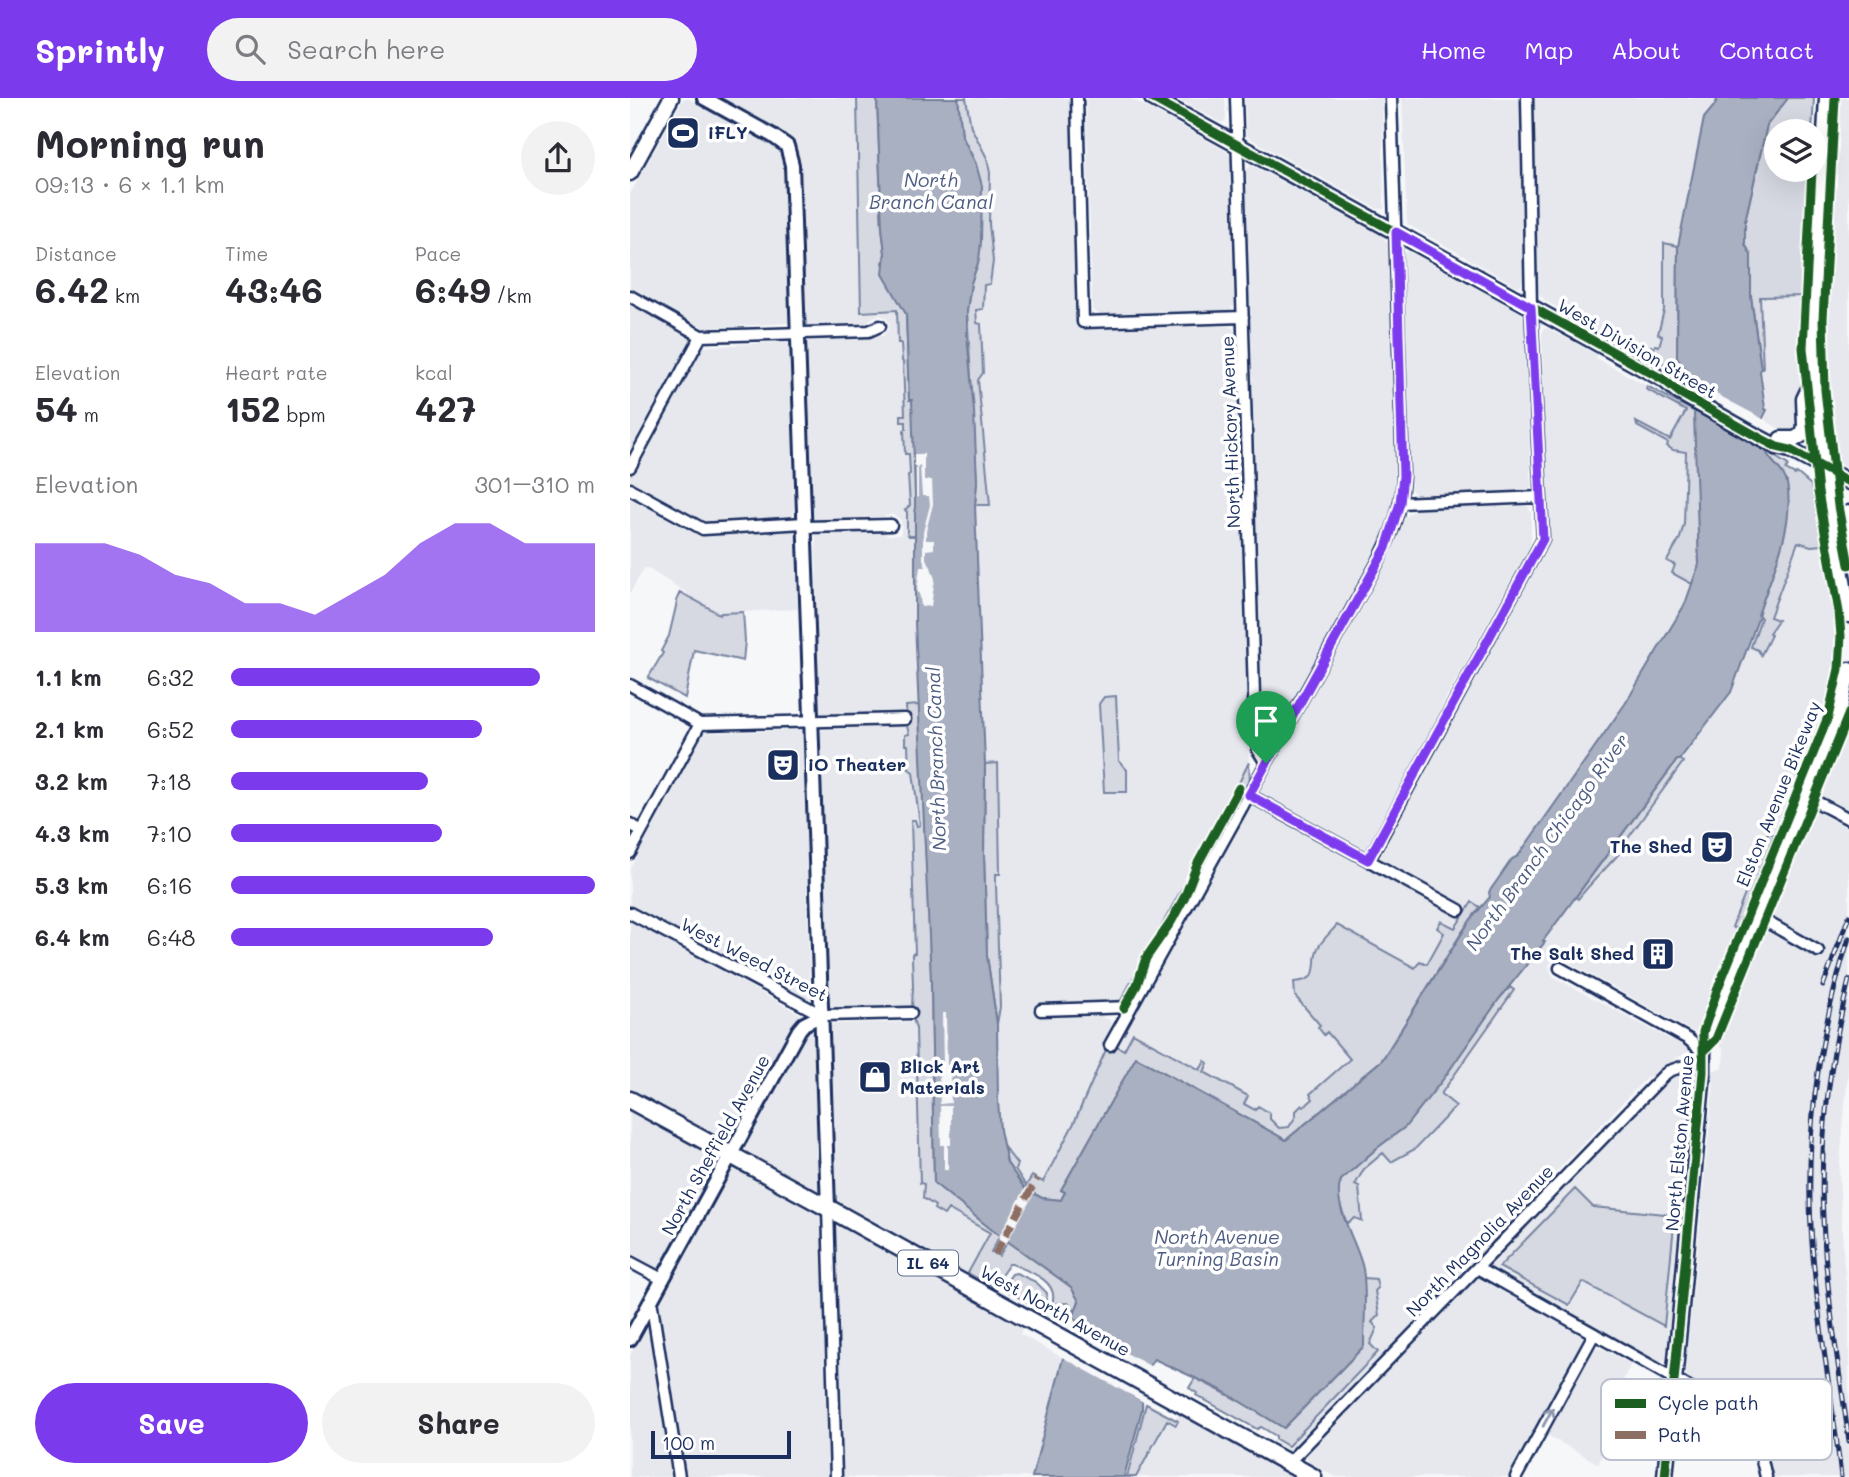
<!DOCTYPE html>
<meta charset="utf-8">
<style>
body{margin:0;font-family:Mali,sans-serif;background:#f2f2f3;color:#2b2b33;height:100vh;display:flex;flex-direction:column;font-size:26px;white-space:nowrap}
*{box-sizing:border-box;margin:0}
p{font-size:23px;color:#7c7c81}
.icon{flex:none;width:38px;height:38px;fill:none;stroke:currentColor;stroke-width:2;stroke-linecap:round;stroke-linejoin:round}
.map{position:relative;flex:1;overflow:hidden}
.drawer{display:flex;flex-direction:column;background:#fff;width:630px}
.drawer>*{flex:none}
.buttons{position:absolute;left:1134px;top:21px;display:grid;gap:14px}
.buttons a{display:grid;place-items:center;width:63px;height:63px;border-radius:50%;background:#fff;box-shadow:0 7px 28px #0002;font-size:35px}
.scale{position:absolute;left:21px;bottom:18px;width:140px;box-sizing:border-box;padding-left:7px;border:4px solid #1b2f5e;border-top:0;font-size:19px;line-height:24px;white-space:nowrap;color:#1b2f5e;-webkit-text-stroke:5px #fff;paint-order:stroke}
.pin{position:absolute;display:grid;place-items:center;width:60px;height:60px;color:#fff;margin:-72px -30px;border-radius:50% 50% 50% 0;rotate:-45deg;box-shadow:0 0 7px #0007}
.pin .icon{rotate:45deg}
.round{display:grid;place-items:center;flex:none;width:74px;height:74px;border-radius:37px;background:#f2f2f3}
.overview{display:flex;align-items:center;justify-content:space-between;height:119px;padding:0 35px}
h1{font-size:38px;font-weight:800;line-height:52px}
.stats{display:grid;grid-template-columns:repeat(3,1fr);gap:10px;height:119px;padding:7px 35px}
.stats div{display:grid;align-content:center}
.stats b{font-size:35px;font-weight:800}
.stats small{font-size:19px;font-weight:400}
.stats p{font-size:19px}
.chart{height:196px;padding:14px 35px}
.chart p{display:flex;justify-content:space-between}
.chart svg{width:100%;height:126px;margin-top:7px;fill:#7c3aed;opacity:.7}
.action{display:flex;gap:14px;margin-top:auto;padding:14px 35px}
.action a{flex:1;height:80px;border-radius:42px;background:#7c3aed;color:#fff;font-size:28px;font-weight:800;line-height:80px;text-align:center}
.action a+a{background:#f2f2f3;color:#2b2b33}
ul{padding:0 35px;list-style:none;font-size:23px}
li{display:grid;grid-template-columns:112px 84px 1fr;align-items:center;height:52px}
li i{height:18px;border-radius:9px;background:#7c3aed}
header{display:flex;align-items:center;gap:42px;box-sizing:border-box;height:98px;padding:0 35px;background:#7c3aed;color:#fff}
header strong{font-size:33px}
nav{display:flex;gap:38px;margin-inline-start:auto;font-size:24px}
.search{width:490px;height:63px;background:#f2f2f3;display:flex;align-items:center;gap:18px;box-sizing:border-box;padding:0 24px;border-radius:38px;color:#7c7c81;font-size:26px}
main{display:flex;flex:1;min-height:0}
.map>svg:first-child{display:block}
.built{fill:#e6e8ee}
.green{fill:#d6d9e2;stroke:#7884a0;stroke-width:2}
.water{fill:#a9b0c1;stroke:#707c99;stroke-width:2}
.pier{fill:#f6f7f9}
.lines{fill:none;stroke-linecap:round;stroke-linejoin:round}
.minor-casing{stroke:#1b2f5e;stroke-width:15}
.tertiary-casing{stroke:#1b2f5e;stroke-width:18}
.secondary-casing{stroke:#1b2f5e;stroke-width:19}
.primary-casing{stroke:#1b2f5e;stroke-width:21}
.minor{stroke:#fff;stroke-width:10}
.tertiary{stroke:#fff;stroke-width:12}
.secondary{stroke:#fff;stroke-width:14}
.primary{stroke:#fff;stroke-width:16}
.rail-casing{stroke:#1b2f5e;stroke-width:5}
.rail{stroke:#fff;stroke-width:2.5;stroke-dasharray:8;stroke-linecap:butt}
.quiet{stroke:#8d6e63;stroke-width:7;stroke-dasharray:14 7;stroke-linecap:butt}
.cycleway-casing{stroke:#fff;stroke-width:13}
.cycleway{stroke:#1b5e20;stroke-width:9}
.oneway{stroke:#8d97ae}
.route-casing{stroke:#fff;stroke-width:14}
.route{stroke:#7c3aed;stroke-width:9}
.labels{text-anchor:middle;stroke-width:7;stroke-linejoin:round;paint-order:stroke}
.shield{fill:#fff;stroke:#5f6d8e;stroke-width:2}
.shield-label{font-size:16px;font-weight:bold;fill:#1b2f5e}
.poi-label{font-size:18px;font-weight:bold;fill:#1b2f5e;stroke:#fff;text-anchor:start}
.street-label{font-size:18px;fill:#1b2f5e;stroke:#fff}
.water-label{font-size:19px;font-style:italic;fill:#4d5c81;stroke:#fff}
.key{fill:#fff;stroke:#bbc1cf;stroke-width:2}
.key-label{font-size:19px;fill:#1b2f5e}
</style>
<header>
<strong>Sprintly</strong>
<div class="search"><svg class="icon" aria-label="search" viewBox="0 0 24 24"><circle cx="10" cy="10" r="6"/><path d="M15 15l6 6"/></svg>Search here</div>
<nav><a>Home</a><a>Map</a><a>About</a><a>Contact</a></nav>
</header>
<main>
<section class="drawer">
<div class="overview"><div><h1>Morning run</h1><p>09:13 · 6 × 1.1 km</p></div><a class="round"><svg class="icon" aria-label="share" viewBox="0 0 24 24"><path d="M12 15V3M7 8l5-5 5 5M5 13v7h14v-7"/></svg></a></div>
<div class="stats">
<div><p>Distance</p><b>6.42<small> km</small></b></div>
<div><p>Time</p><b>43:46</b></div>
<div><p>Pace</p><b>6:49<small> /km</small></b></div>
</div>
<div class="stats">
<div><p>Elevation</p><b>54<small> m</small></b></div>
<div><p>Heart rate</p><b>152<small> bpm</small></b></div>
<div><p>kcal</p><b>427</b></div>
</div>
<div class="chart"><p><span>Elevation</span>301–310 m</p>
<svg viewBox="0 0 160 44" preserveAspectRatio="none"><path d="M0 44V13L10 13L20 13L30 17L40 24L50 27L60 34L70 34L80 38L90 31L100 24L110 13L120 6L130 6L140 13L150 13L160 13V44z"/></svg>
</div>
<ul>
<li><b>1.1 km</b>6:32<i style="width:85%"></i></li>
<li><b>2.1 km</b>6:52<i style="width:69%"></i></li>
<li><b>3.2 km</b>7:18<i style="width:54%"></i></li>
<li><b>4.3 km</b>7:10<i style="width:58%"></i></li>
<li><b>5.3 km</b>6:16<i style="width:100%"></i></li>
<li><b>6.4 km</b>6:48<i style="width:72%"></i></li>
</ul>
<div class="action"><a>Save</a><a>Share</a></div>
</section>
<div class="map">
<svg width="1219" height="1379" viewBox="0 0 1219 1379">
<rect width="100%" height="100%" fill="#f6f7f9"/>
<filter id="ink" filterUnits="userSpaceOnUse"><feTurbulence type="fractalNoise" baseFrequency=".0143" numOctaves="2"/><feDisplacementMap in="SourceGraphic" scale="14" xChannelSelector="R" yChannelSelector="G"/><feConvolveMatrix kernelMatrix="1 2 1 2 8 2 1 2 1" color-interpolation-filters="sRGB"/></filter>
<g filter="url(#ink)">
<path class="built" d="M54 0H57L142 46 147 50 153 59 159 222 157 225 74 230 0 189V96Z
M93 0H247L252 130 276 216 285 400 277 414 278 434 279 438H285V525L301 883 304 1085 362 1132 338 1175 206 1102 205 1100 199 930 203 926 283 924 282 909 203 911 198 910 195 907 187 635 193 632 277 628 275 616 192 618 188 613 186 436 254 433 256 437H270L272 428 270 421 262 416 252 419 187 423 182 419 176 246 180 241 253 238 259 231V225L256 220 250 217 243 219 232 229 179 230 177 228 175 222 169 56 158 37Z
M328 0H441L447 224 450 230 597 228 603 230 605 235 619 664 605 693 491 902 411 905 412 920 470 918 480 922 483 934 444 1025 412 1084 402 1078 395 1091 377 1065 370 1032 368 1002 367 926 357 858 354 755 355 666 345 407 347 384Z
M456 0H500L596 53 600 58 604 207 600 212 468 216 463 212 462 209Z
M546 0H595L596 21 594 24H590Z
M615 0H752L754 111H748L619 40 616 37Z
M772 0H892L896 157 892 185 890 188H887L777 126Z
M901 0H1088L1084 8 1074 20 1048 148 1053 277 977 234 975 237 916 203 909 196 907 188Z
M1206 0H1219V371L1206 364 1196 282V194Z
M621 67 752 138 757 144 759 149 765 370 762 412 753 441 737 472 648 635 645 638 641 640 637 638 633 631 616 73Z
M778 153 890 214 895 219 901 393 898 397 790 400 783 394 781 390 779 333 774 159 775 154Z
M1121 198H1175L1171 295 1172 328 1164 336 1155 334 1134 322 1136 318Z
M0 206 65 241 0 358Z
M917 230 967 257 966 260 1065 314 1069 466 1055 506 995 606 888 758 882 761 859 794 860 799 656 1042 487 948 616 714 623 709H630L831 820 836 813 753 766 751 762 750 755 918 449 912 234 913 231Z
M156 244 160 248 164 413 163 419 70 424 0 384V378L70 249Z
M1156 371 1165 377 1167 375 1181 387 1191 434H1194L1208 515 1209 546 1207 569 1197 617 1069 932 1065 934 1062 933 943 867 936 861 927 859 921 864 919 868 921 875 924 879 1041 942 1044 941 1055 947 1059 950V954L1046 960 1025 979 1018 978 917 1083 916 1092 664 1352 659 1353 642 1343 734 1247 727 1152 708 1101 880 889 1048 661 1049 662 1101 594Z
M0 400 66 436 165 432 168 511 91 515 90 517 73 506 68 505 56 498 57 495 15 469 0 495Z
M896 408 898 409 901 414V443L900 448 815 602 803 632 739 749 735 752 726 751 638 703 631 695 630 688 761 449 768 427 773 421 784 412 791 410Z
M1219 618V712L1193 698 1190 693Z
M173 632 180 906 0 808V771L74 635Z
M1184 712 1219 731V963L1209 1076 1214 1167 1219 1213V1379H1143L1128 1320 1057 1281 1055 1276 1084 984 1082 977 1084 972 1093 969 1094 951 1088 946V942L1132 834H1138L1187 861 1193 849 1141 821 1139 817 1181 715Z
M0 823 183 923 188 1093 0 990Z
M1058 974 1062 975V978L1036 1261 1029 1265 861 1173 860 1165 1036 981Z
M0 1014 338 1198 392 1230 390 1236 433 1260 402 1379H0V1257L42 1180 0 1156Z
M848 1180 950 1237 953 1241 879 1379H706L679 1364 676 1359 679 1351 842 1182Z
M969 1249 1001 1266 994 1280 969 1366 917 1337 964 1251Z
M512 1303 545 1322 549 1316 660 1379H494Z"/>
<path class="green" d="M227 0H247L252 130 255 155 253 165 276 216 279 301H282L294 356 285 525V438H279L277 435V414L275 412 280 407 278 377 280 376 279 356H275L274 332 276 331V324H271V317H275L273 264 272 263 271 245H268L267 212 231 214Z
M328 0H336L341 29 357 60 360 75 359 126 363 163 360 186 354 187 353 211 346 212 347 225 351 226 353 275 348 282 360 407H345L347 384 337 212 341 185 349 162 346 66 332 38Z
M1158 0H1184L1182 33H1146V72H1180L1175 198 1130 199 1133 271H1131L1121 198V157L1115 146V123L1137 27Z
M1034 145 1048 148 1047 259 1056 271 1053 277 1017 256 1021 248 1024 250 1025 247 1029 248 1032 238 1028 236 1034 212Z
M1017 288 1065 314 1069 466 1062 486 1042 475 1045 467 1037 463 1050 440 1054 426 1056 354 1043 352 1037 348 1038 345 1007 328 1006 324 1040 342 1056 313 1016 291Z
M1136 353 1158 367 1156 372 1165 377 1167 375 1181 387 1192 447 1181 448 1168 444 1140 519 1148 522 1139 535 1141 537 1131 557 1128 552 1121 549 1131 520 1128 517C1141 476 1168 422 1154 379 1151 369 1139 363 1136 353Z
M50 494C64 502 77 508 90 517L91 515 113 514 115 543 113 563 64 552 55 600 18 580 33 555 31 553 39 538 47 504 46 503Z
M486 598 489 663 497 672V694H474L469 606 474 599Z
M289 607 290 639 301 715 294 727 297 776 302 784C299 799 295 810 303 823 302 832 298 844 300 854 304 869 309 865 301 883L304 1085 370 1137 361 1154 369 1158 378 1143 441 1189 449 1203 445 1213 438 1205 422 1206C430 1183 399 1173 382 1166H379L363 1189 338 1175 360 1135 318 1111 314 1117 304 1111 305 1108 293 1100 294 1086 290 1085 286 930C281 918 282 904 283 891 283 879 282 867 282 856L285 855 281 722H285L287 728 290 727 283 674 279 671 278 647H275V637L279 636 277 628 276 608Z
M1048 661 1053 664 991 750 992 752C977 770 963 782 948 801L946 799Z
M619 664 620 684 501 900 491 902 605 693Z
M368 665 370 776H366V787L370 909 367 926 357 858 354 755 355 666Z
M1138 735 1144 736 1106 831 1102 829 1121 781 1117 770H1120L1124 775 1133 754 1127 747Z
M842 804 850 809 832 834 752 962 656 1042 506 959 431 1092 435 1094 431 1102 412 1100 395 1091 377 1065 374 1049 387 1066 385 1071 396 1088 402 1078 413 1084 444 1025 478 947 485 951 487 948 494 952 503 935 570 972 575 963 578 965 574 974 618 998 614 1006 625 1012 628 1008 640 1015V1021L649 1030 659 1029 666 1018V1013L672 1007 674 1009 683 1001 680 996 720 961 697 934 694 937 688 929 690 927 665 898 664 884C694 882 680 865 688 850 692 842 701 834 707 827L785 870 790 863 797 866 814 835 807 830 811 823 825 830Z
M880 889 884 892 811 996 826 1008 785 1051 761 1064 753 1055 734 1071 725 1087 729 1089 732 1123 725 1120 717 1125C711 1110 705 1098 711 1082L747 1050 775 1029 814 980 869 901Z
M945 1091 963 1109 1045 1117 1034 1228 953 1184 939 1207 869 1169Z
M386 1175 406 1184 417 1195 415 1207H409L401 1202 399 1205 372 1190 382 1176Z
M734 1180 746 1181 748 1190 745 1193 749 1217 742 1224 747 1230 740 1246 748 1254 658 1348 646 1341V1338L631 1329 627 1331 566 1297 567 1295 559 1290 565 1280 610 1303 654 1330 734 1248Z
M516 1306 548 1323 546 1327 537 1322 506 1379H497Z"/>
<path class="water" d="M247 0H328L332 38 346 66 352 88 351 144 349 162 341 185 337 212V237L344 313 347 384 345 407 355 666 354 755 357 858 367 926 368 1002 370 1032 377 1065 395 1091 412 1100 431 1102 435 1094 431 1092 506 959 656 1042 752 962 841 821 860 799 859 794 882 761 888 758 995 606 1055 506 1069 466 1064 316 1078 292 1059 280 1056 271 1047 259 1048 148 1074 20 1084 8 1088 0H1158L1137 27 1115 123V146L1121 157V199L1131 271 1130 273 1135 311 1137 312 1121 345 1136 353C1140 365 1154 371 1157 385 1165 428 1142 475 1128 517L1129 518 1101 594 1049 662H1047L913 843 915 844 869 901 814 980 775 1029 747 1050 711 1082C701 1107 728 1145 733 1171 737 1195 734 1223 734 1248L654 1330 589 1291 524 1261 500 1296 512 1303V1311L494 1379H402L433 1260 448 1229 444 1217 449 1203 441 1189 362 1132 304 1085 301 883 285 525V399L282 302H279L276 216 253 176 255 155 252 130Z"/>
<path class="pier" d="M1077 291 1137 323 1124 346 1064 313Z
M284 356H294V382H302L303 406 296 433V442H304V451L296 452V461L301 469 305 481 301 508 291 509 290 499 287 491 290 469H296L293 461V434L300 407 299 398H292L290 367 288 368V400H286V368H284Z
M312 915H316L317 967H320L321 1005 310 1006 309 977 310 976V967H313Z
M310 1008H321V1047H318V1072H314V1047H311Z
M396 1089 405 1094 376 1146 368 1140Z
M443 1226 522 1269 504 1295 514 1301 515 1305 430 1258 444 1228Z"/>
<g class="lines">
<defs>
<path id="minor" d="M447 0 453 224 613 219
M606 0 625 630 628 652 636 665
M0 198 71 238 239 233 250 228
M0 369 71 238
M0 391 73 431 174 425
M770 405 910 399
M175 429 261 427
M0 587 70 626 275 621
M619 697 829 812
M1177 699 1219 721
M0 726 12 733
M0 755 70 626
M739 762 913 441 901 209 897 0
M0 815 192 917 281 915
M1128 819 1188 853
M411 912 501 909
M480 947 748 464C762 437 772 409 773 378L761 0
M198 1110 206 1379
M0 1164 32 1181
M847 1170 1123 1325 1136 1379
M21 1202 49 1379
M658 1365 1034 977 1039 973 1057 967 1073 954 1058 941 930 870
M886 1379 964 1236"/>
<path id="tertiary" d="M74 0 143 38 157 48 162 67 198 1110
M0 1241 169 932 174 926 192 917"/>
<path id="secondary" d="M522 0 1034 282 1050 295 1128 339 1147 349 1160 352 1219 384
M1197 0 1188 162 1185 279 1199 402 1219 517
M0 75 41 0
M1151 341H1165L1173 336 1175 328 1174 301 1184 280
M1219 415 1216 425 1219 450
M1035 1379 1073 974V954L1078 937 1114 846 1136 802 1206 627 1219 572"/>
<path id="primary" d="M0 1002 198 1110 683 1379"/>
</defs>
<use href="#minor" class="minor-casing"/>
<use href="#tertiary" class="tertiary-casing"/>
<use href="#secondary" class="secondary-casing"/>
<use href="#primary" class="primary-casing"/>
<use href="#minor" class="minor"/>
<use href="#tertiary" class="tertiary"/>
<use href="#secondary" class="secondary"/>
<use href="#primary" class="primary"/>
<defs>
<path id="rail" d="M1219 882C1200 960 1189 1040 1193 1120 1196 1195 1209 1270 1219 1343
M1193 888 1219 818
M1211 1379C1201 1287 1182 1196 1180 1103 1178 1014 1192 925 1219 840"/>
</defs>
<use href="#rail" class="rail-casing"/>
<use href="#rail" class="rail"/>
<path class="quiet" d="M365 1156 407 1081"/>
<defs>
<path id="cycleway" d="M522 0 1034 282 1050 295 1128 339 1147 349 1160 352 1219 384
M1205 0 1193 221 1195 292 1208 408 1219 467
M494 910 507 887 516 860 541 824 555 798 567 767 609 690
M1073 954 1086 941 1219 615
M1035 1379 1073 974V934L1088 890 1198 619 1209 571 1211 538 1209 514 1188 394 1173 250 1182 72"/>
</defs>
<use href="#cycleway" class="cycleway-casing"/>
<use href="#cycleway" class="cycleway"/>
</g>
<defs><path id="oneway-shaft" d="M-6 0H5M1.5-3L5.5 0L1.5 3" fill="none" stroke-width="1.6" stroke-linecap="round" stroke-linejoin="round" transform="scale(1.75)"/></defs>
<use class="oneway" href="#oneway-shaft" transform="translate(918 1319) rotate(-62)"/>
</g>
<g class="lines" filter="url(#ink)">
<defs>
<path id="route" d="M766 134 901 209 913 441 738 762 619 697 756 450 770 405 773 378Z"/>
</defs>
<use href="#route" class="route-casing"/>
<use href="#route" class="route"/>
</g>
<defs>
<symbol id="stadium-square" viewBox="-11 -11 22 22"><rect x="-9" y="-9" width="18" height="18" rx="4" fill="#1b2f5e" stroke="#fff"/><path d="M0-5a6.5 5 0 1 0 0 10a6.5 5 0 1 0 0-10ZM-3.5-1.8h7v3.6h-7Z" fill="#fff"/></symbol>
<symbol id="theatre-square" viewBox="-11 -11 22 22"><rect x="-9" y="-9" width="18" height="18" rx="4" fill="#1b2f5e" stroke="#fff"/><path d="M-5-5.5Q0-4 5-5.5V0Q5 5 0 6Q-5 5-5 0ZM-3.3-2.5H-1v1.5H-3.3ZM1-2.5H3.3v1.5H1ZM-2.8 1Q0 5.5 2.8 1Z" fill="#fff"/></symbol>
<symbol id="building-square" viewBox="-11 -11 22 22"><rect x="-9" y="-9" width="18" height="18" rx="4" fill="#1b2f5e" stroke="#fff"/><path d="M-4-6H4V6H1V3H-1V6H-4ZM-2.5-4.3h1.7v1.8h-1.7ZM.8-4.3h1.7v1.8H.8ZM-2.5-1h1.7V.8h-1.7ZM.8-1h1.7V.8H.8Z" fill="#fff"/></symbol>
<symbol id="shop-square" viewBox="-11 -11 22 22"><rect x="-9" y="-9" width="18" height="18" rx="4" fill="#1b2f5e" stroke="#fff"/><path d="M-5-2.5h2.3a2.7 3.5 0 0 1 5.4 0H5L5.5 6h-11ZM-1.5-2.5h3a1.5 2.3 0 0 0-3 0Z" fill="#fff"/></symbol>
</defs>
<g fill-rule="evenodd">
<use href="#stadium-square" x="34" y="16" width="38" height="38"/>
<use href="#theatre-square" x="134" y="648" width="38" height="38"/>
<use href="#theatre-square" x="1068" y="730" width="38" height="38"/>
<use href="#building-square" x="1009" y="837" width="38" height="38"/>
<use href="#shop-square" x="226" y="960" width="38" height="38"/>
</g>
<g class="labels">
<rect class="shield" x="268" y="1152.5" width="60" height="25" rx="5"/>
<g class="shield-label">
<text x="298" y="1171">IL 64</text>
</g>
<g class="poi-label">
<text x="78" y="41">iFLY</text>
<text x="178" y="673">iO Theater</text>
<text x="1062" y="755" text-anchor="end">The Shed</text>
<text x="1004" y="862" text-anchor="end">The Salt Shed</text>
<text x="270" y="975">Blick Art<tspan x="270" dy="21">Materials</tspan></text>
</g>
<g class="street-label">
<text transform="translate(1007 251) rotate(30)" y="6">West Division Street</text>
<text transform="translate(601 334) rotate(-92)" y="6">North Hickory Avenue</text>
<text transform="translate(1149 696) rotate(-68)" y="6">Elston Avenue Bikeway</text>
<text transform="translate(124 862) rotate(27)" y="6">West Weed Street</text>
<text transform="translate(1050 1045) rotate(-85)" y="6">North Elston Avenue</text>
<text transform="translate(86 1047) rotate(-61)" y="6">North Sheffield Avenue</text>
<text transform="translate(850 1143) rotate(-46)" y="6">North Magnolia Avenue</text>
<text transform="translate(425 1213) rotate(29)" y="6">West North Avenue</text>
</g>
<g class="water-label">
<text x="301" y="89">North<tspan x="301" dy="22">Branch Canal</tspan></text>
<text transform="translate(306 661) rotate(-92)" y="7">North Branch Canal</text>
<text transform="translate(917 744) rotate(-54)" y="7">North Branch Chicago River</text>
<text x="587" y="1146">North Avenue<tspan x="587" dy="22">Turning Basin</tspan></text>
</g>
</g>
<rect x="971" y="1281" width="231" height="81" rx="10" class="key"/>
<rect x="985" y="1301" width="31" height="9" fill="#1b5e20"/>
<rect x="985" y="1333" width="31" height="8" fill="#8d6e63"/>
<g class="key-label">
<text x="1028" y="1312">Cycle path</text>
<text x="1028" y="1344">Path</text>
</g>
</svg>
<div class="buttons">
<a><svg class="icon" aria-label="layers" viewBox="0 0 24 24"><path d="M12 4l9 5-9 5-9-5zM3 14l9 5 9-5"/></svg></a>
</div>
<div class="scale">100 m</div>
<div class="pin" style="left:636px;top:665px;background:#1e9e55"><svg class="icon" aria-label="arrive" viewBox="0 0 24 24"><path d="M6 21V4h12l-3 4 3 4H6"/></svg></div>
</div>
</main>
